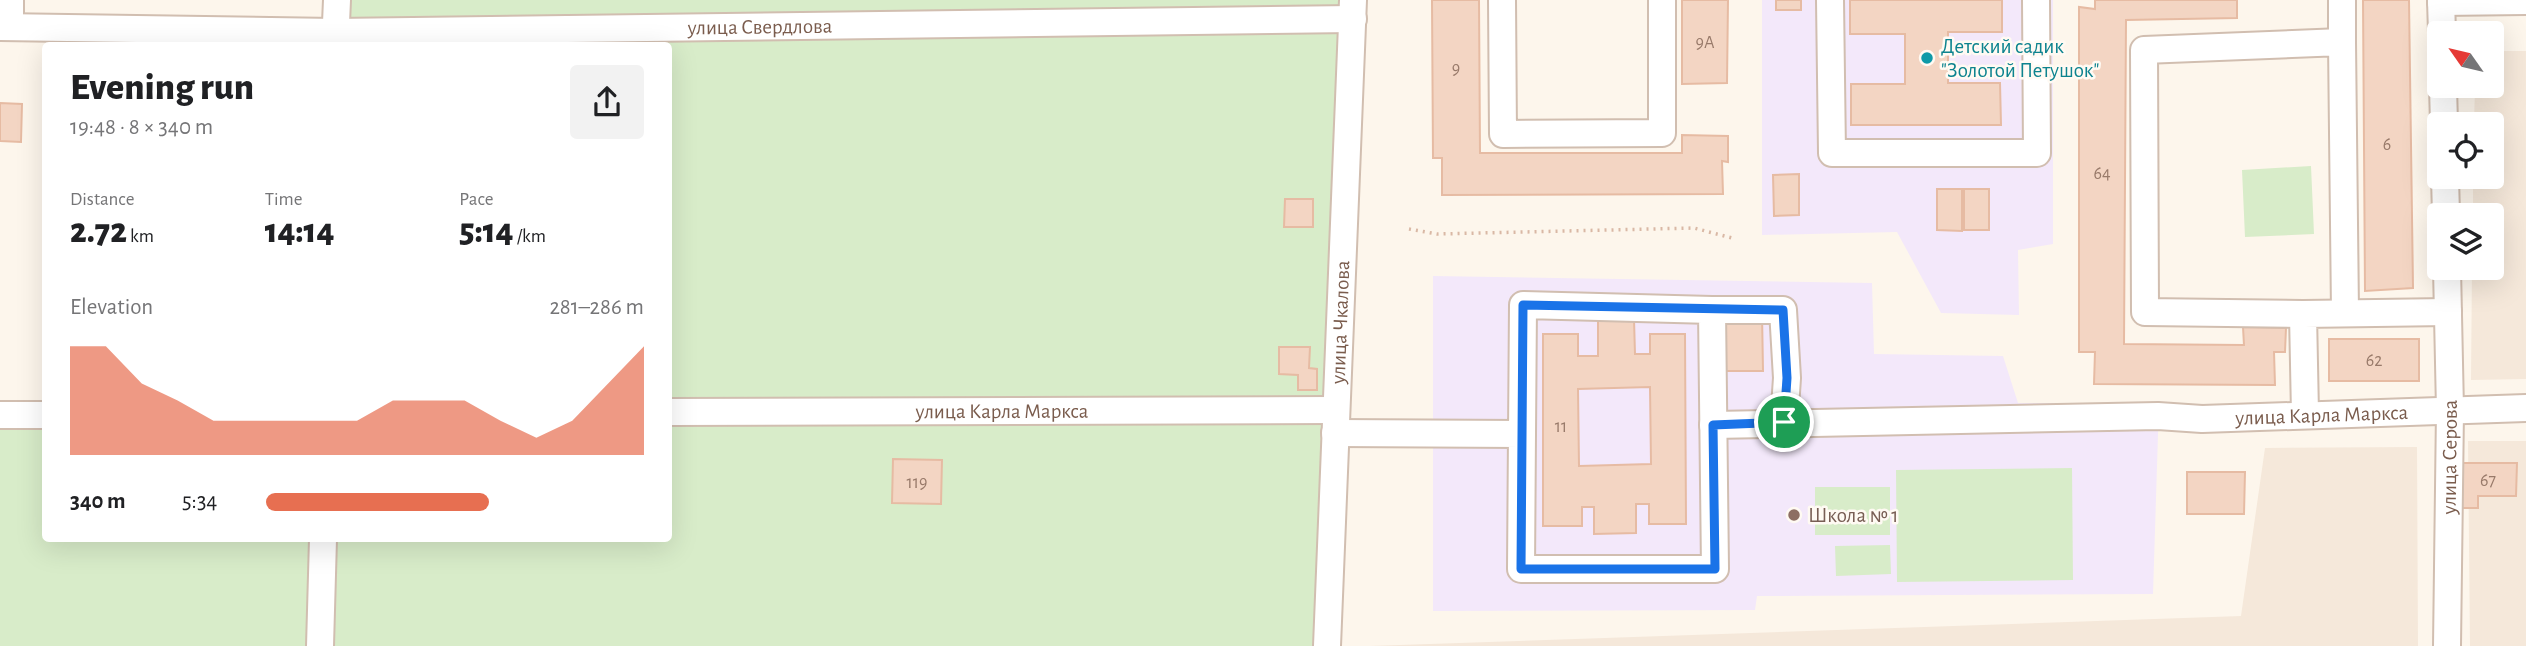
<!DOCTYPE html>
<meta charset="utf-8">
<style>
body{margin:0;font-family:"Alegreya Sans",sans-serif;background:#f2f2f2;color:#202124;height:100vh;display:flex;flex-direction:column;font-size:26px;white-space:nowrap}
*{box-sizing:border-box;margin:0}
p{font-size:23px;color:#757577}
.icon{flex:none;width:38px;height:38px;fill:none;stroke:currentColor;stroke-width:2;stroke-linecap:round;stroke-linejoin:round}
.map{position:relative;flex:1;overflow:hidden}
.sheet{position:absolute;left:42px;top:42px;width:630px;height:500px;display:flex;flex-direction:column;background:#fff;border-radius:7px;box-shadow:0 7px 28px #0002}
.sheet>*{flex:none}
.needle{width:46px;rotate:304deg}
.fabs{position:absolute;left:2427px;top:21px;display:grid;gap:14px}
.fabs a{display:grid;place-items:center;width:77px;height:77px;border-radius:7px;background:#fff;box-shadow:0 7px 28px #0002;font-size:35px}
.pin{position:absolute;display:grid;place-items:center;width:60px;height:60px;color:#fff;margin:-30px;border:4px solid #fff;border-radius:50%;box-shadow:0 2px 7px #0007}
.round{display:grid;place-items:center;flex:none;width:74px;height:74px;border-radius:7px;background:#f2f2f2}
.overview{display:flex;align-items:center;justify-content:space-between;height:119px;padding:0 28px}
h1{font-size:38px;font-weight:800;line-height:52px}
.metrics{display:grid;grid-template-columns:repeat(3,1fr);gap:10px;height:119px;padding:7px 28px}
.metrics div{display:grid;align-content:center}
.metrics b{font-size:35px;font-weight:800}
.metrics small{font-size:19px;font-weight:400}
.metrics p{font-size:19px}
.chart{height:196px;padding:14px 28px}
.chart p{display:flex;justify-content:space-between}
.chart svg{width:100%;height:126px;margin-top:7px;fill:#e76f51;opacity:.7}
ul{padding:0 28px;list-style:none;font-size:23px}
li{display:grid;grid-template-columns:112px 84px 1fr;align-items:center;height:52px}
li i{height:18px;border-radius:9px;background:#e76f51}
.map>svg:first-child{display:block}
.residential{fill:#f5e8da}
.education{fill:#f3e8fa}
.green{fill:#d8ecc9}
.building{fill:#f3d5c3;stroke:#e6bba3;stroke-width:2;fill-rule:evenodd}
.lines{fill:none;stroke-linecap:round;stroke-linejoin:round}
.minor-casing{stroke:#d1beb0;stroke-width:30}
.path{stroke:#d9b8a5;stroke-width:3.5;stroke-dasharray:2 5;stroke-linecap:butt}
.minor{stroke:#fff;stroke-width:26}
.route-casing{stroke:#fff;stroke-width:14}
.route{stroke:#1a73e8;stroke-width:9}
.culture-dot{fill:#0f9aa8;stroke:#fffaf3;stroke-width:2.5}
.education-dot{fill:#8d6e63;stroke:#fffaf3;stroke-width:2.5}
.labels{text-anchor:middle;stroke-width:5;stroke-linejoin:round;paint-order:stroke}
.number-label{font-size:18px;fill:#987a6a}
.street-label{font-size:21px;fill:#7a5c4d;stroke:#fffaf3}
.culture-label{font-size:21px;fill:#0d838f;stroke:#fffaf3;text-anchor:start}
.education-label{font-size:21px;fill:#785e54;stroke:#fffaf3;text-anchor:start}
</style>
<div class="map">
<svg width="2526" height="646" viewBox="0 0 2526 646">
<rect width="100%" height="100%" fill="#fdf6ec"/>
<path class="residential" d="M2492 51H2526V379L2471 380 2472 268H2492V215H2473V177H2492V124H2474L2475 86H2492Z
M2468 441H2526V646H2470Z
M2417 447 2418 646H1370L2241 616 2265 448Z"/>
<path class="education" d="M1762 0H2053V244L2018 250 2019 315 1941 313 1897 232 1762 235Z
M1433 276 1872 283 1874 354 2003 356 2018 403H2159L2153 594 1757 596 1755 610 1433 611Z"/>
<path class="green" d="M337 0H1353L1327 646H0V415H45L46 539H668V46L335 45Z
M2311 166 2314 234 2245 237 2242 170Z
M2072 468 2073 580 1897 582 1896 470Z
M1815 487H1890V535H1815Z
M1890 545 1891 574 1836 576 1835 546Z"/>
<path class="building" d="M1432 0H1479L1480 153H1682V135L1728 136V162L1722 161 1723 194 1442 195V158H1433Z
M1682 0H1728L1727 83 1682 84Z
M1776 0H1801V10H1776Z
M1850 0H2002V32H1948V83H2000L2001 125H1851V84H1905V34H1850Z
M2095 0H2237V18L2126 20 2124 344 2244 345 2243 327 2286 328 2285 352H2274L2275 385 2094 384 2095 352H2079V7L2095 9Z
M2363 0H2409L2413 288 2365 291Z
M0 103 22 104 21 142 0 141Z
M1799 174V215L1774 216 1773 175Z
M1937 189H1962V231L1937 230Z
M1964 189H1989V230H1964Z
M1285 199H1313V227H1284Z
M1722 313H1762L1763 371H1723Z
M1598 319H1634L1635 354H1650V334H1685L1686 524H1649V504H1636V533L1594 534V507H1582V526H1543V334H1578V356H1598ZM1650 387 1651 464 1579 466 1578 389Z
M2329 339H2419V381H2329Z
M1279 347H1310L1309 368 1317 369V390H1298V375L1279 374Z
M893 459 942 460 941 504 892 503Z
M2460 463H2517L2516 496H2478V508H2459Z
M2187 472H2245L2244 514H2187Z"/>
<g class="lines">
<defs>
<g id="minor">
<path d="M10 0V26"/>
<path d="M1502 0 1503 134 1662 133V0"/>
<path d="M1830 0 1832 153H2037L2036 0"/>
<path d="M2342 0V42"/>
<path d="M2441 0 2442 33"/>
<path d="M2441 2 2526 1"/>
<path id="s1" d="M0 27 335 32 1353 19"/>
<path d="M335 46 337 0"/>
<path d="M2443 86 2444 124"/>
<path d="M2445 177 2446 215"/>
<path d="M1712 310H1783L1787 378 1784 422"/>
<path d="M2303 314 2145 312 2144 50 2342 42 2345 313"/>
<path id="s2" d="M668 412 1336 410"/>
<path d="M2305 414 2303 314 2448 312"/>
<path d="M0 415H46"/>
<path id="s3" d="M1713 425 2158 416 2202 419 2526 408"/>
<path d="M1335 433 1522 434 1523 305 1712 310 1715 569H1521L1522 434"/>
<path d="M320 646 323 539"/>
<path id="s4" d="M1327 646 1353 0"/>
<path id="s5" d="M2447 646 2450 410 2447 268"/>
</g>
</defs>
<use href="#minor" class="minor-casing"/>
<path class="path" d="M1409 229 1437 234 1694 228 1732 238"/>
<use href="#minor" class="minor"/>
</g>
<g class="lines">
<defs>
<path id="route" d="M1523 305 1783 310 1787 378 1784 422 1713 425 1715 569H1521Z"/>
</defs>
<use href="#route" class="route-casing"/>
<use href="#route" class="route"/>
</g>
<circle class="culture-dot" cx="1927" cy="58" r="7"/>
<circle class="education-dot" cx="1794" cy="515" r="7"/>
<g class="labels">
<g class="number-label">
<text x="1705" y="48">9А</text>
<text x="1456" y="74">9</text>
<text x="2387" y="150">6</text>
<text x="2102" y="179">64</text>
<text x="2374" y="366">62</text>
<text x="1561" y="432">11</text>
<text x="2488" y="486">67</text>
<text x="917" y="488">119</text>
</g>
<g class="street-label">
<text dy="7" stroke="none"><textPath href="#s1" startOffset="760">улица Свердлова</textPath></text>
<text dy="7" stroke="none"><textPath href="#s4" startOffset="324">улица Чкалова</textPath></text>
<text dy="7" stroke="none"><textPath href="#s2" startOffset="334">улица Карла Маркса</textPath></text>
<text dy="7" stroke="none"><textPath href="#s3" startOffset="609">улица Карла Маркса</textPath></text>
<text dy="7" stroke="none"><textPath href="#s5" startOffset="189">улица Серова</textPath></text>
</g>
<g class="culture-label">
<text x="1941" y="53">Детский садик<tspan x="1941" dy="24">"Золотой Петушок"</tspan></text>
</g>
<g class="education-label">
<text x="1808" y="522">Школа № 1</text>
</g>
</g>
</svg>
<div class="fabs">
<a><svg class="needle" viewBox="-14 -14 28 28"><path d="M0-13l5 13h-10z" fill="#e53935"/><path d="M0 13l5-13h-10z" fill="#757577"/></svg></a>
<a><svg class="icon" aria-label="locate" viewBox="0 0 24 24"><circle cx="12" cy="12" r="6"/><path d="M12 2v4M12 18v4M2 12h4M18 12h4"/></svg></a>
<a><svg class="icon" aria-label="layers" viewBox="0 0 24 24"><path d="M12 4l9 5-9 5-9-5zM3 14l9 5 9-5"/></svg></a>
</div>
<div class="pin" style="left:1784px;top:422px;background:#1e9e55"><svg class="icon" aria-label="arrive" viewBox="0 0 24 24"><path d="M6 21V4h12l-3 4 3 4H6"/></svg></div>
<section class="sheet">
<div class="overview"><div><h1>Evening run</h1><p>19:48 · 8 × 340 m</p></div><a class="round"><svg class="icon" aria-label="share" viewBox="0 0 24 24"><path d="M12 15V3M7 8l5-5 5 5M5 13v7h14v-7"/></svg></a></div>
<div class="metrics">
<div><p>Distance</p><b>2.72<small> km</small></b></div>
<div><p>Time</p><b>14:14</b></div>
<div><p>Pace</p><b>5:14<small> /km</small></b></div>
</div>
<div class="chart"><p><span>Elevation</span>281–286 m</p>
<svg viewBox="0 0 160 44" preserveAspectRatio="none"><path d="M0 44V6L10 6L20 19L30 25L40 32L50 32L60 32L70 32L80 32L90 25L100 25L110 25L120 32L130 38L140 32L150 19L160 6V44z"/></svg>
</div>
<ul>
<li><b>340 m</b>5:34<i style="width:59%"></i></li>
</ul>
</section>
</div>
